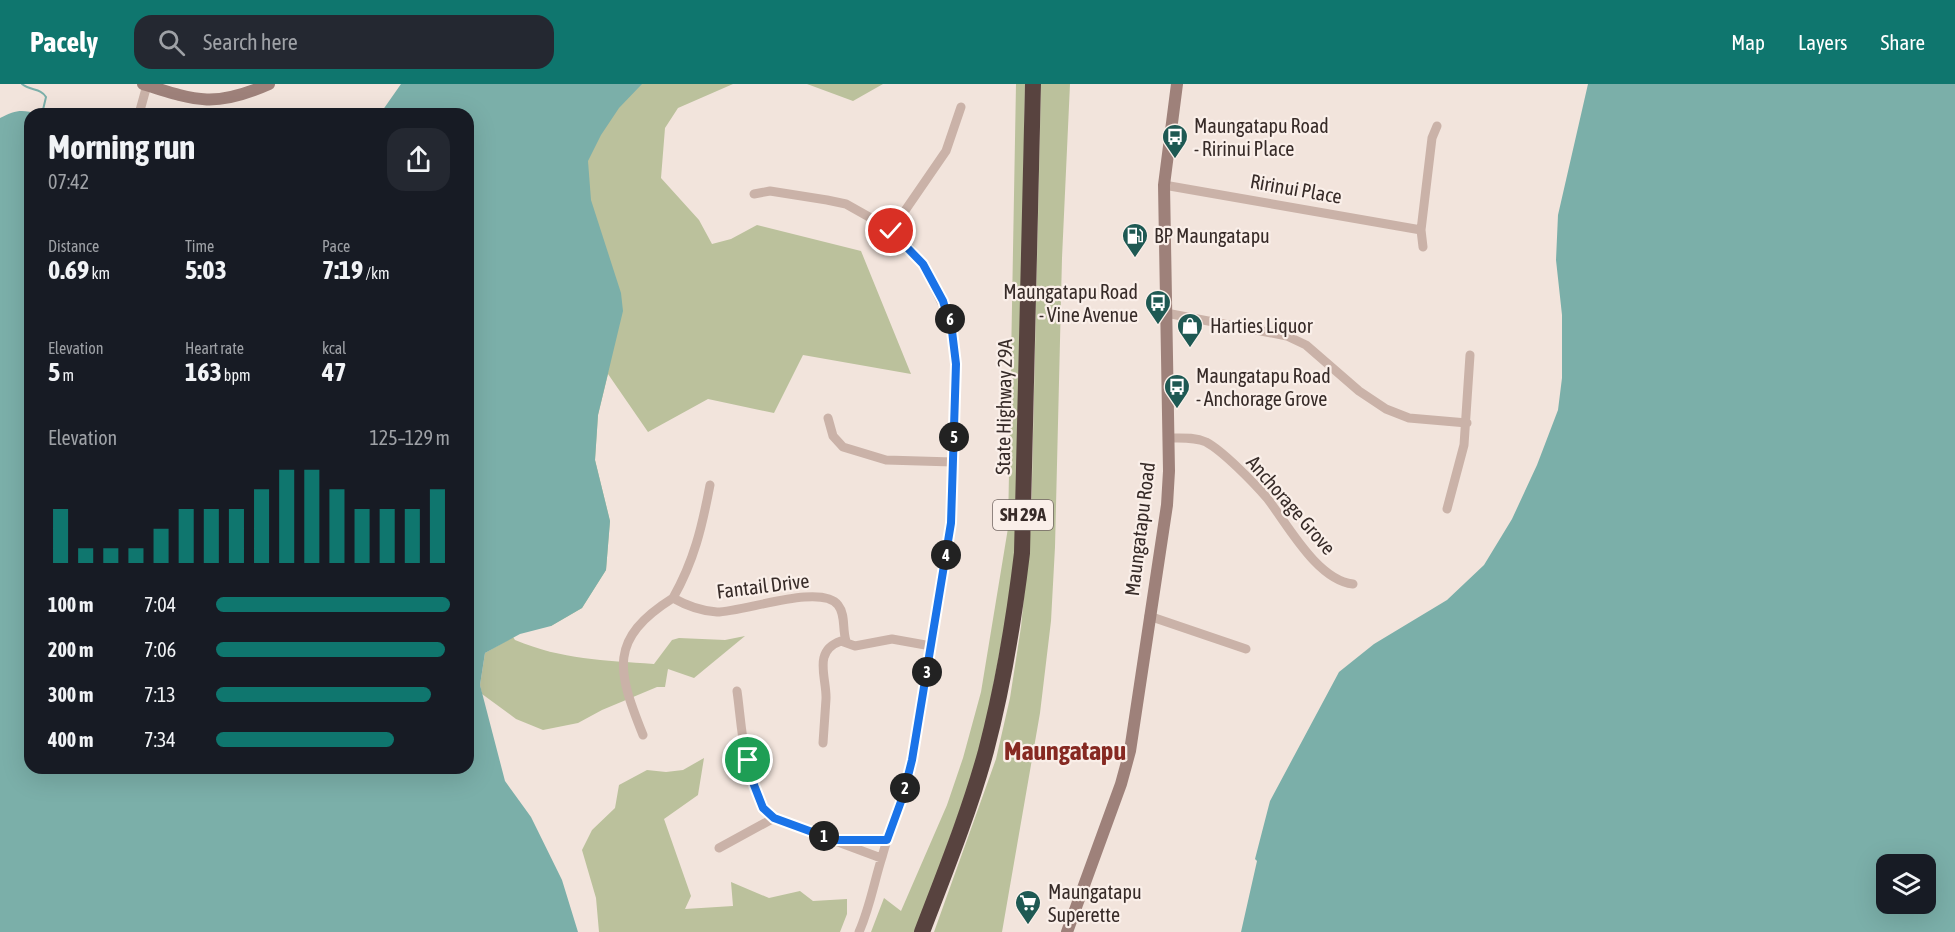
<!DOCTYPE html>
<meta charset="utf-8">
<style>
body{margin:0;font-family:"Asap Condensed",sans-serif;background:#242831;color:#f1f3f6;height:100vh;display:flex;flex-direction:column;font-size:22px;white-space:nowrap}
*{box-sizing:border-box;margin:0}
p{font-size:20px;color:#9ea1a6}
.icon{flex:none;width:33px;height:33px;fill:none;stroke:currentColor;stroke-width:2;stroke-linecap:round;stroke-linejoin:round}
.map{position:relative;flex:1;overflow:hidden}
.panel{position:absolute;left:24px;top:24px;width:450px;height:666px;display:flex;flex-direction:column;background:#171b24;border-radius:18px;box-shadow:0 6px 24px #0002}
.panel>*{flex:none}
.controls{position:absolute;left:1876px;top:770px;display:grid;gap:12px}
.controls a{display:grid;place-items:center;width:60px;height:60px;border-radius:12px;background:#171b24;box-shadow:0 6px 24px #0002;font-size:30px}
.pin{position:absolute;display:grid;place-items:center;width:51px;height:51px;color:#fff;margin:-26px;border:3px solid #fff;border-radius:50%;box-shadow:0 2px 6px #0007}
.km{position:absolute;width:30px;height:30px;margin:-15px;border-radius:50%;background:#222;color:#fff;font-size:16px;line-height:30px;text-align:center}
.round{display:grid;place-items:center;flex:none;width:63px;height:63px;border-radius:18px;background:#242831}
.headline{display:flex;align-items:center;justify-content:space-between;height:102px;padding:0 24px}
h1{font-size:33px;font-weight:700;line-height:45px}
.stats{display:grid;grid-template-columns:repeat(3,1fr);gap:9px;height:102px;padding:6px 24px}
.stats div{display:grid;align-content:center}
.stats b{font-size:26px;font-weight:700}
.stats small{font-size:16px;font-weight:400}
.stats p{font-size:16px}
.chart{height:168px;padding:12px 24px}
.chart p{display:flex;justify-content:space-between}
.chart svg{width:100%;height:108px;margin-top:6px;stroke:#0f766e;stroke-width:6}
ul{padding:0 24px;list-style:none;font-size:20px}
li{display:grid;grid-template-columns:96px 72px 1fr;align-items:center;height:45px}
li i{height:15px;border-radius:8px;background:#0f766e}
header{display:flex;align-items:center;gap:36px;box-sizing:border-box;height:84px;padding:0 30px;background:#0f766e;color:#fff}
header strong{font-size:28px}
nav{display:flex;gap:33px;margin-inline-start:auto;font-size:21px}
.search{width:420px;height:54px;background:#242831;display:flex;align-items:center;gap:15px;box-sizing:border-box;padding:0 21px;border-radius:18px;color:#9ea1a6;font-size:22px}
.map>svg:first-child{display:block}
.green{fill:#bbc19c}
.water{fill:#7bafa9;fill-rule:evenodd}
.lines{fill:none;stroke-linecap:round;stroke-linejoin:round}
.stream{stroke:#7bafa9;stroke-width:2}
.street{stroke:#cab2a8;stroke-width:9}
.secondary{stroke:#9e817a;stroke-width:12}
.highway{stroke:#58433f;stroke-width:16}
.route-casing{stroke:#fff;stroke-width:12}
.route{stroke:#1a73e8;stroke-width:8}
.labels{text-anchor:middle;stroke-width:4.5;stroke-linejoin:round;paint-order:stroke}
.shield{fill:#faefe9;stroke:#726662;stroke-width:1.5}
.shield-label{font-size:18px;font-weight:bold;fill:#372b28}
.poi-label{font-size:20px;fill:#372b28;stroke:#faefe9;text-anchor:start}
.street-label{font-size:20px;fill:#372b28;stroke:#faefe9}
.district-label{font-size:26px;font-weight:bold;fill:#862922;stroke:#faefe9}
</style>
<header>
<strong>Pacely</strong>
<div class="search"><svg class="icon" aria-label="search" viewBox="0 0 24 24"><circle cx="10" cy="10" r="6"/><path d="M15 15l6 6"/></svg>Search here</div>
<nav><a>Map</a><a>Layers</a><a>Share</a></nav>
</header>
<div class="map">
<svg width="1955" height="848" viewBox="0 0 1955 848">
<rect width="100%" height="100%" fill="#f2e4dc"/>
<path class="green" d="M527 0H733L678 24 665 44 661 94 699 136 712 160 731 155 757 141 861 167 911 290 803 271 774 329 708 315 648 348 608 290 598 331 595 376 610 437 606 486 582 524 551 542Z
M807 0H883L853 17Z
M1016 0H1025L1017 476 981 667 916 848H871L884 814 901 827 947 721 963 674 981 608 1008 444Z
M1041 0H1070L1062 174 1055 463 1051 537 1040 629 1002 848H934L996 675 1010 614 1021 543 1031 440Z
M745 552 694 594 668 585 665 603H657L602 626 578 639 543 646 516 635 482 610 480 601 485 569 513 553 515 556C563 576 603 576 654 580L672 556 679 554 725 556Z
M704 674 698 711 664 735 691 812 685 825 733 822 731 798 769 814 800 807 813 817 847 815V830L840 848H599L596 814 582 766 592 746 615 724 619 701 647 686 666 688 683 686Z"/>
<path class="water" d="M401 0H642L619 24 601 51 588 77 591 116 621 209 623 227 598 331 595 376 610 437 606 486 582 524 551 542 520 550 485 569 480 601 505 697 531 733 562 796 578 848H0V34C15 26 22 25 38 30H30V684H468V30H380Z
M1588 0H1955V848H1241L1257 777 1255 775 1270 717 1339 588 1374 560 1447 516 1484 481 1512 435 1537 381 1558 326 1562 294V231L1556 176 1558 131ZM1887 780H1926V819H1887Z"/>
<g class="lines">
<path class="stream" d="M22 0C30 7 41 4 46 13L42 30"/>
<path class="street" d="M139 30 147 1
M1164 101 1421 146
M754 110 770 107 827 116 846 120 878 138 909 163 923 180 950 236 956 280 951 439 912 676C904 709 891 740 882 773 874 798 870 823 859 848
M891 147 946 67 961 23
M1423 163 1421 146 1432 54 1437 42
M1166 229 1287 252 1306 261 1359 307 1386 325 1409 334 1467 339
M828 334 833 352 843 363 886 376 953 378
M1170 354C1182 354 1195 353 1206 358 1223 367 1254 399 1267 414 1288 441 1317 496 1353 500
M1447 425 1464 361 1470 271
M673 514C694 477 702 443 710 401
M1149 532 1246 565
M737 607C742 640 744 720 779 736L881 774
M643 651C617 586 608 555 673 514 687 522 701 527 717 528 744 528 821 499 838 521 846 531 842 545 846 557
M823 659C824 644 825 630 826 615 827 594 812 567 841 557L855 562 892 555 931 562
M840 756H887
M719 764 774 734"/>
<path class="secondary" d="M143 0C196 17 215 24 269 0
M1067 848 1121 700 1130 667 1167 421 1169 387 1164 101 1177 0"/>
<path class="highway" d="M922 848C945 788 969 729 986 667 1003 602 1014 536 1022 469L1033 0"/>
</g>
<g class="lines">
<defs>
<path id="route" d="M748 676 754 701 763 724 774 734 834 756H887L903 712 912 676 951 439 956 280 952 247 943 217 923 180 891 147"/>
</defs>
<use href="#route" class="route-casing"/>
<use href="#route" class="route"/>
</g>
<defs>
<symbol id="bus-pin" viewBox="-11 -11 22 30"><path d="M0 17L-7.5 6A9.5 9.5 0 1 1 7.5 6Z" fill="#1e5953" stroke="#faefe9"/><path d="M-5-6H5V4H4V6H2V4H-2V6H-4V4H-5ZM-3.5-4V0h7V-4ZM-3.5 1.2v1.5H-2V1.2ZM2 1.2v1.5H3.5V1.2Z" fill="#fff"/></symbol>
<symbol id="fuel-pin" viewBox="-11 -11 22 30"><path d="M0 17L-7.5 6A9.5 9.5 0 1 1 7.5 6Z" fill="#1e5953" stroke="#faefe9"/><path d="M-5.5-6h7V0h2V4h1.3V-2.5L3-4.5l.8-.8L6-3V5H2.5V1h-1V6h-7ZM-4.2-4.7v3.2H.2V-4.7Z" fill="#fff"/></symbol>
<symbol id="shop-pin" viewBox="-11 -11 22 30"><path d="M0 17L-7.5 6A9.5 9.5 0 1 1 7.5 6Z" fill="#1e5953" stroke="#faefe9"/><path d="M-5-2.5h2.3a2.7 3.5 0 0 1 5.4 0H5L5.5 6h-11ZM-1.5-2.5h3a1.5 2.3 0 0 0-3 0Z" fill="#fff"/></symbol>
<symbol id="supermarket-pin" viewBox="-11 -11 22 30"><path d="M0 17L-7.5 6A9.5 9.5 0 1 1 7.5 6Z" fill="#1e5953" stroke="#faefe9"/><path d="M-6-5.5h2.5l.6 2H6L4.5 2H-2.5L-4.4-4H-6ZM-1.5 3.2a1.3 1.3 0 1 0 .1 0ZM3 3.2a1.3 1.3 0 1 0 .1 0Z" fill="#fff"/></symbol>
</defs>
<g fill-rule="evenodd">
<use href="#bus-pin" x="1160" y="38" width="30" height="40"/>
<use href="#fuel-pin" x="1120" y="137" width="30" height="40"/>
<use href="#bus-pin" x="1143" y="204" width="30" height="40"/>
<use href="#shop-pin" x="1175" y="227" width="30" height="40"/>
<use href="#bus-pin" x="1162" y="288" width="30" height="40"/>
<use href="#supermarket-pin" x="1013" y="804" width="30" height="40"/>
</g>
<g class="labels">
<rect class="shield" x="993" y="416" width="60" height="30" rx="4.5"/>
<g class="shield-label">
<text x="1023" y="437">SH 29A</text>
</g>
<g class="poi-label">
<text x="1194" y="49">Maungatapu Road<tspan x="1194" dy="23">- Ririnui Place</tspan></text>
<text x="1154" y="159">BP Maungatapu</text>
<text x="1138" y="215" text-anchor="end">Maungatapu Road<tspan x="1138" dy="23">- Vine Avenue</tspan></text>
<text x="1210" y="249">Harties Liquor</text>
<text x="1196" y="299">Maungatapu Road<tspan x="1196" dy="23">- Anchorage Grove</tspan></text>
<text x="1048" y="815">Maungatapu<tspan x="1048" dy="23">Superette</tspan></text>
</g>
<g class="street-label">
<text transform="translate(1296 105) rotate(10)" y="7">Ririnui Place</text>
<text transform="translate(1004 323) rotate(-89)" y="7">State Highway 29A</text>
<text transform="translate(1291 421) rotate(49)" y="7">Anchorage Grove</text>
<text transform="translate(1140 445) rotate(-83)" y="7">Maungatapu Road</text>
<text transform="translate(763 502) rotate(-7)" y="7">Fantail Drive</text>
</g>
<g class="district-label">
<text x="1065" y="676">Maungatapu</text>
</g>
</g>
</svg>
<div class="controls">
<a><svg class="icon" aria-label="layers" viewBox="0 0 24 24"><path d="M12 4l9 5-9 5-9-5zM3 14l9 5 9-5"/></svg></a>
</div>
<div class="pin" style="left:748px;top:676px;background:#1e9e55"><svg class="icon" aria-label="arrive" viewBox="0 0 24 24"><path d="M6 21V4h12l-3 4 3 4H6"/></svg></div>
<div class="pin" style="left:891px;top:147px;background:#d93025"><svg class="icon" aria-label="check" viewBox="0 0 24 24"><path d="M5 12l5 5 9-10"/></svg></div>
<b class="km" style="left:824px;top:752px">1</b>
<b class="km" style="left:905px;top:704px">2</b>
<b class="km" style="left:927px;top:588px">3</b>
<b class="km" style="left:946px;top:471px">4</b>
<b class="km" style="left:954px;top:353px">5</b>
<b class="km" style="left:950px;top:235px">6</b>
<section class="panel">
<div class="headline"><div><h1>Morning run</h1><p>07:42</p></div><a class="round"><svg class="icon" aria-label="share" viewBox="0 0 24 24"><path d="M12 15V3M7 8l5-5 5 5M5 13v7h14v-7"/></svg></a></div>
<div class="stats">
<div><p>Distance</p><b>0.69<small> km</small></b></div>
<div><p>Time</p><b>5:03</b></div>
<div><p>Pace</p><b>7:19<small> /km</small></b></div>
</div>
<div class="stats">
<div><p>Elevation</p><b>5<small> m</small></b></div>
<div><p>Heart rate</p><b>163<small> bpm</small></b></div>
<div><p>kcal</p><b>47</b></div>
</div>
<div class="chart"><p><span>Elevation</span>125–129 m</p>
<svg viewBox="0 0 160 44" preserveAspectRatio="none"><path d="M5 44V22M15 44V38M25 44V38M35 44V38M45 44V30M55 44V22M65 44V22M75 44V22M85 44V14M95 44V6M105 44V6M115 44V14M125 44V22M135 44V22M145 44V22M155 44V14"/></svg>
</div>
<ul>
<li><b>100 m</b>7:04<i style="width:100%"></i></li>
<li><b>200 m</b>7:06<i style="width:98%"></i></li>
<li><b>300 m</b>7:13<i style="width:92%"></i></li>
<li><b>400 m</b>7:34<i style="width:76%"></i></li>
</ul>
</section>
</div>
